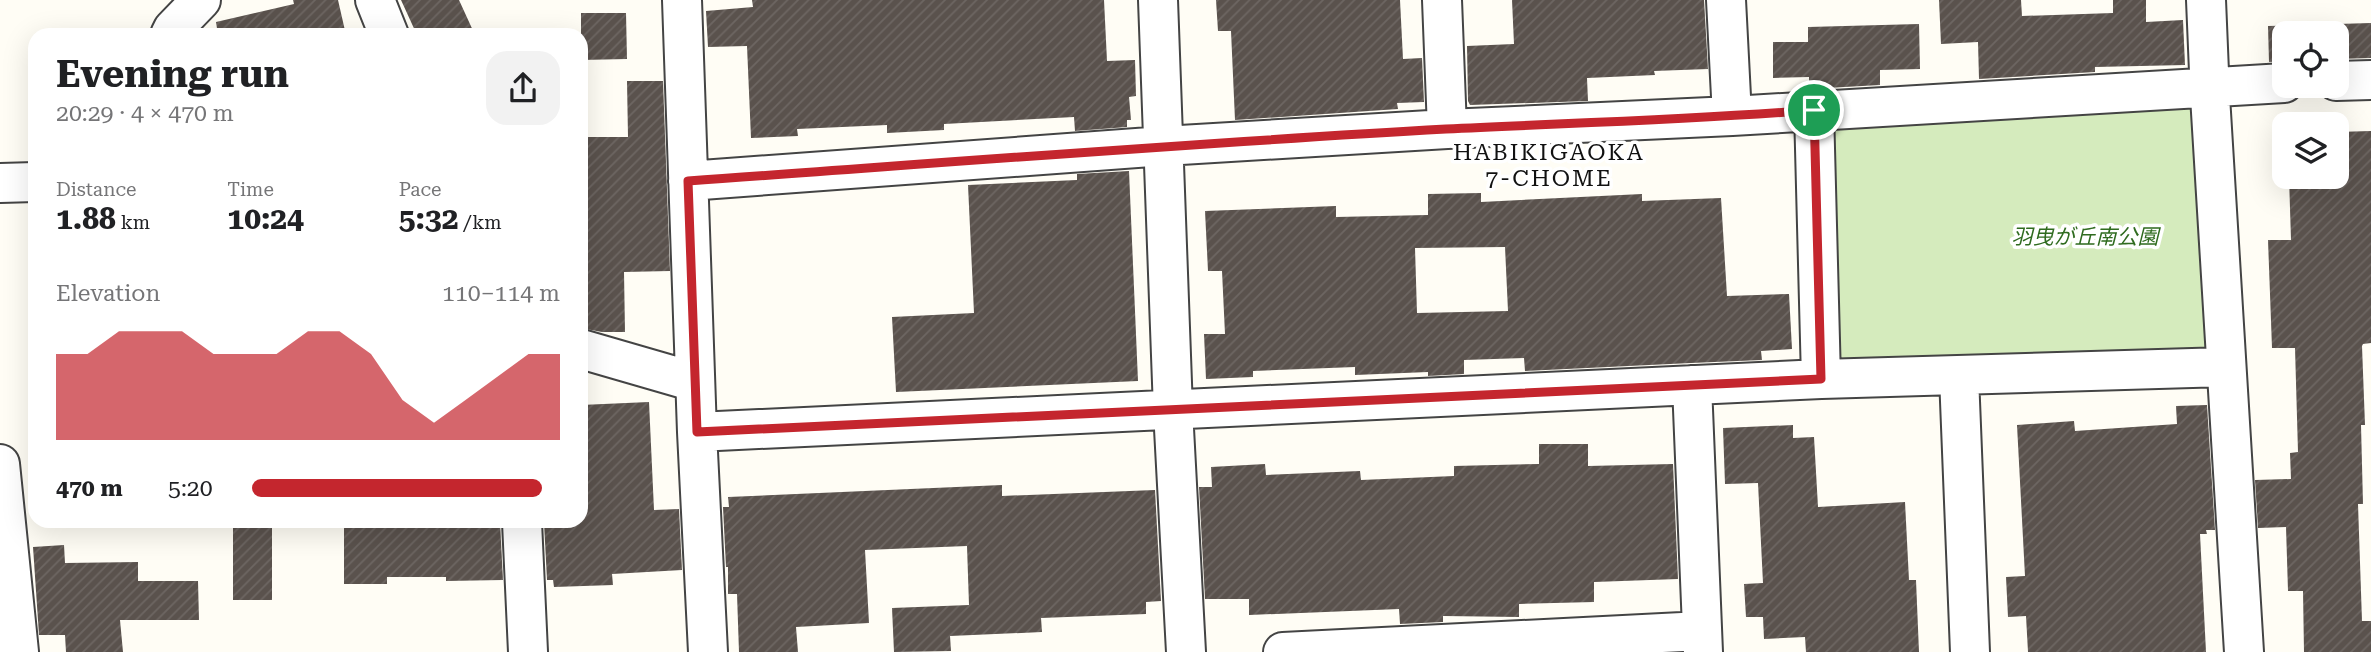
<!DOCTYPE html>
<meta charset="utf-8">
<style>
body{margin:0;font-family:"Roboto Serif","Noto Sans JP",serif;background:#f2f2f2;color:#202124;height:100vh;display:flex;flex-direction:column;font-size:26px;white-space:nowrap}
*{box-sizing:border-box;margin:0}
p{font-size:23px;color:#757577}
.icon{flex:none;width:38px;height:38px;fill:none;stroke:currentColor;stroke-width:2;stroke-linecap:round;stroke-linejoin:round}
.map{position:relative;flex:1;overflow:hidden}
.details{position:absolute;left:28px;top:28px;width:560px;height:500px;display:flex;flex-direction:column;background:#fff;border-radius:21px;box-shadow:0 7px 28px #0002}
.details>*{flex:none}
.controls{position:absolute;left:2272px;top:21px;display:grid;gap:14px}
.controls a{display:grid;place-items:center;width:77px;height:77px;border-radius:14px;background:#fff;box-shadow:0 7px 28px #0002;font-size:35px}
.pin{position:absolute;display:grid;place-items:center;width:60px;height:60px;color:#fff;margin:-30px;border:4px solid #fff;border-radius:50%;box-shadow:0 2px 7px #0007}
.round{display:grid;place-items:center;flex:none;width:74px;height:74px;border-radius:21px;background:#f2f2f2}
.head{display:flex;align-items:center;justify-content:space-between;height:119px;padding:0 28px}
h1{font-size:38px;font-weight:700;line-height:52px}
.stats{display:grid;grid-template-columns:repeat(3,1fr);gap:10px;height:119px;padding:7px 28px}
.stats div{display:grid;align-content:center}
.stats b{font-size:30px;font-weight:700}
.stats small{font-size:19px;font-weight:400}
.stats p{font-size:19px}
.chart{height:196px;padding:14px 28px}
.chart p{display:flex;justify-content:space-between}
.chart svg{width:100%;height:126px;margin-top:7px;fill:#c4262e;opacity:.7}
ul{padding:0 28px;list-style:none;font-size:23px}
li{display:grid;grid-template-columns:112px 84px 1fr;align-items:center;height:52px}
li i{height:18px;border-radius:9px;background:#c4262e}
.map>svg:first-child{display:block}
.grass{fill:#d5ebbd}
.building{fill:url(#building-hatch);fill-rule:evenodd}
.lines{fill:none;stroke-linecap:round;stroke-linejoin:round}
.minor-casing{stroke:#444;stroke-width:42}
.minor{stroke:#fff;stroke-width:38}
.route-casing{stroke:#fff;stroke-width:14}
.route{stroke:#c4262e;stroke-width:9}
.labels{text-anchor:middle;stroke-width:7;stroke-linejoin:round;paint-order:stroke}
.park-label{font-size:21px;font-style:italic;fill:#2f6b1f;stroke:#fff}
.neighbourhood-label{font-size:23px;letter-spacing:2px;fill:#111;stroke:#fff}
</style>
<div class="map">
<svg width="2371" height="652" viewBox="0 0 2371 652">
<defs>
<pattern id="building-hatch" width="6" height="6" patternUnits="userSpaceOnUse" patternTransform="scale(1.75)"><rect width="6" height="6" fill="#5a524d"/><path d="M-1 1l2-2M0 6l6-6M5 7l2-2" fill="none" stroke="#6d6662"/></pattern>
</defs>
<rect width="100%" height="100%" fill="#fffdf5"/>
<path class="grass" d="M2210 96 2226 367 1830 372 1822 120Z"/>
<path class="building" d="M293 0H338L346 35H218L216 22 294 4Z
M401 0H459L475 35H417Z
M752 0H1104L1107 61 1135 60 1136 96 1129 97 1131 120H1127V127L1075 131 1074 117 944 124V130L887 133V125L797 129 798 136 751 138 747 46 708 47 706 11 753 7Z
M1216 0H1400L1403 59 1422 58 1424 102 1397 103 1398 109 1235 120 1231 31H1218Z
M1512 0H1704L1708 69 1654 71 1655 75 1587 78 1588 101 1470 105 1468 101 1467 46 1514 44Z
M1939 0H2021L2022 16 2113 13V0H2146V22L2183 20 2185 65 2095 67V72L1979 79 1978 42 1941 44Z
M581 13H626L627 59 581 60Z
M2371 23V58L2336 59V33H2284V61L2269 62 2268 26Z
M1919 24 1920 69 1880 70V85L1809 89V77L1773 78V42H1808V27Z
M627 81H663L670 271 624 272 625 332H602L581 328V137H628Z
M2371 131V343L2363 344 2362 346 2365 425H2361L2363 504H2358L2362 621H2371V652H2304L2303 591H2288L2286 527 2258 528 2255 480 2291 479 2290 453 2298 452 2295 348H2272L2268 240H2291L2289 177H2336V132Z
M1129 171 1138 381 896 392 892 317 974 313 968 185 1077 180V174Z
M1481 193V202L1642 194V201L1721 198 1727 296 1789 294 1792 349 1761 351 1762 360 1691 363 1525 371 1524 358 1464 360V374L1428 376V372L1355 375V367L1253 371V377L1206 379 1204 334H1225L1222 271H1208L1205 211 1336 206V217L1428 215V194ZM1505 247 1508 311 1417 313 1415 248Z
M649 402 654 510 679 509 682 570 612 574 613 585 554 587 553 580H547L544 522H581V481H585L581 405Z
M2207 405 2215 530H2206L2207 534H2200L2206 652H2028L2026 616 2008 617 2006 577 2025 576 2017 425 2074 421 2075 431 2177 424 2176 406Z
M1793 425V438L1814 437 1818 507 1905 502 1909 580H1916L1919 652H1806L1805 637 1764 639 1763 617H1746L1744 584 1763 583 1758 483 1725 484 1723 428Z
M1539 444H1588V466L1673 464 1678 579 1594 582V602L1519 604V617L1443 616V622L1400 624 1399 609 1249 615V599H1205L1199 487H1212L1211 467 1265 464 1266 475 1360 471 1361 480 1454 476V466L1539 464Z
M1002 485V496L1155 490 1161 601 1146 602V614L1041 618 1042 632 950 636 951 651 894 652 892 608 969 605 967 546 865 550 869 623 796 627 798 652H739L737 594H728V567H726L723 507H729L728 497Z
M233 522H272V600H233Z
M344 522H500L503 580 446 581V577H387V584H344Z
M64 545 65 563 138 562V581H198L199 620H120L123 652H66L65 635H39L33 547Z"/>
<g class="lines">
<defs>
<path id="minor" d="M375 0 389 35
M682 0 697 432 708 652
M1158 0 1173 410 1186 652
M1442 0 1447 129
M1726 0 1732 116
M2206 0 2210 96 2244 652
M170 35 173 29 201 0
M2336 81 2371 80
M1814 110 1821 379
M688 181 1164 146 1447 129 1732 116 2284 83
M0 183 35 182
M581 349 695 382
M1959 376 1970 652
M1692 385 1703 652
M697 432 1821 379 2226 367
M0 464 19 652
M522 522 528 652
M1283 652 1702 631"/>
</defs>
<use href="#minor" class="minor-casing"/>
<use href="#minor" class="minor"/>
</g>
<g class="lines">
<defs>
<path id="route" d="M1814 110 1821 379 697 432 688 181C941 163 1193 143 1446 129 1568 123 1691 120 1814 110Z"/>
</defs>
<use href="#route" class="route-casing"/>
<use href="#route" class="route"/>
</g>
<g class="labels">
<g class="park-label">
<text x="2085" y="244">羽曳が丘南公園</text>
</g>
<g class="neighbourhood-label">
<text x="1549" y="160">HABIKIGAOKA<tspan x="1549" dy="26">7-CHOME</tspan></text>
</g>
</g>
</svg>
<div class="controls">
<a><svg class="icon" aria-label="locate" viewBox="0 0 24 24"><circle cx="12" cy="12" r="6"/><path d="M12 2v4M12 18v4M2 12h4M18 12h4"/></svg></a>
<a><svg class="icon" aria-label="layers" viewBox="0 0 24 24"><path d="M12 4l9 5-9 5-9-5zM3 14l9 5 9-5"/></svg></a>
</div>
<div class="pin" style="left:1814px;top:110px;background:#1e9e55"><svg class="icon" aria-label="arrive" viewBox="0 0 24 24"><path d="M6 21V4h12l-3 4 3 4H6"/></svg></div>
<section class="details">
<div class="head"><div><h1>Evening run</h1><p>20:29 · 4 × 470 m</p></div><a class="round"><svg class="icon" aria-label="share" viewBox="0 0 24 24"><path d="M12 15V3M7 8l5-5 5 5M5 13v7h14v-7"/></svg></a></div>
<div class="stats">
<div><p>Distance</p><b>1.88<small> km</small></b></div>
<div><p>Time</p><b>10:24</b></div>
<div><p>Pace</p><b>5:32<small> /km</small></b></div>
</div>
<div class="chart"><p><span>Elevation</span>110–114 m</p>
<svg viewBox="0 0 160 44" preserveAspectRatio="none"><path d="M0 44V14L10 14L20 6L30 6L40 6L50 14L60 14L70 14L80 6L90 6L100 14L110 30L120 38L130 30L140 22L150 14L160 14V44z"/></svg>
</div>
<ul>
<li><b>470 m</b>5:20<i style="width:94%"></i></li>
</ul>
</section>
</div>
